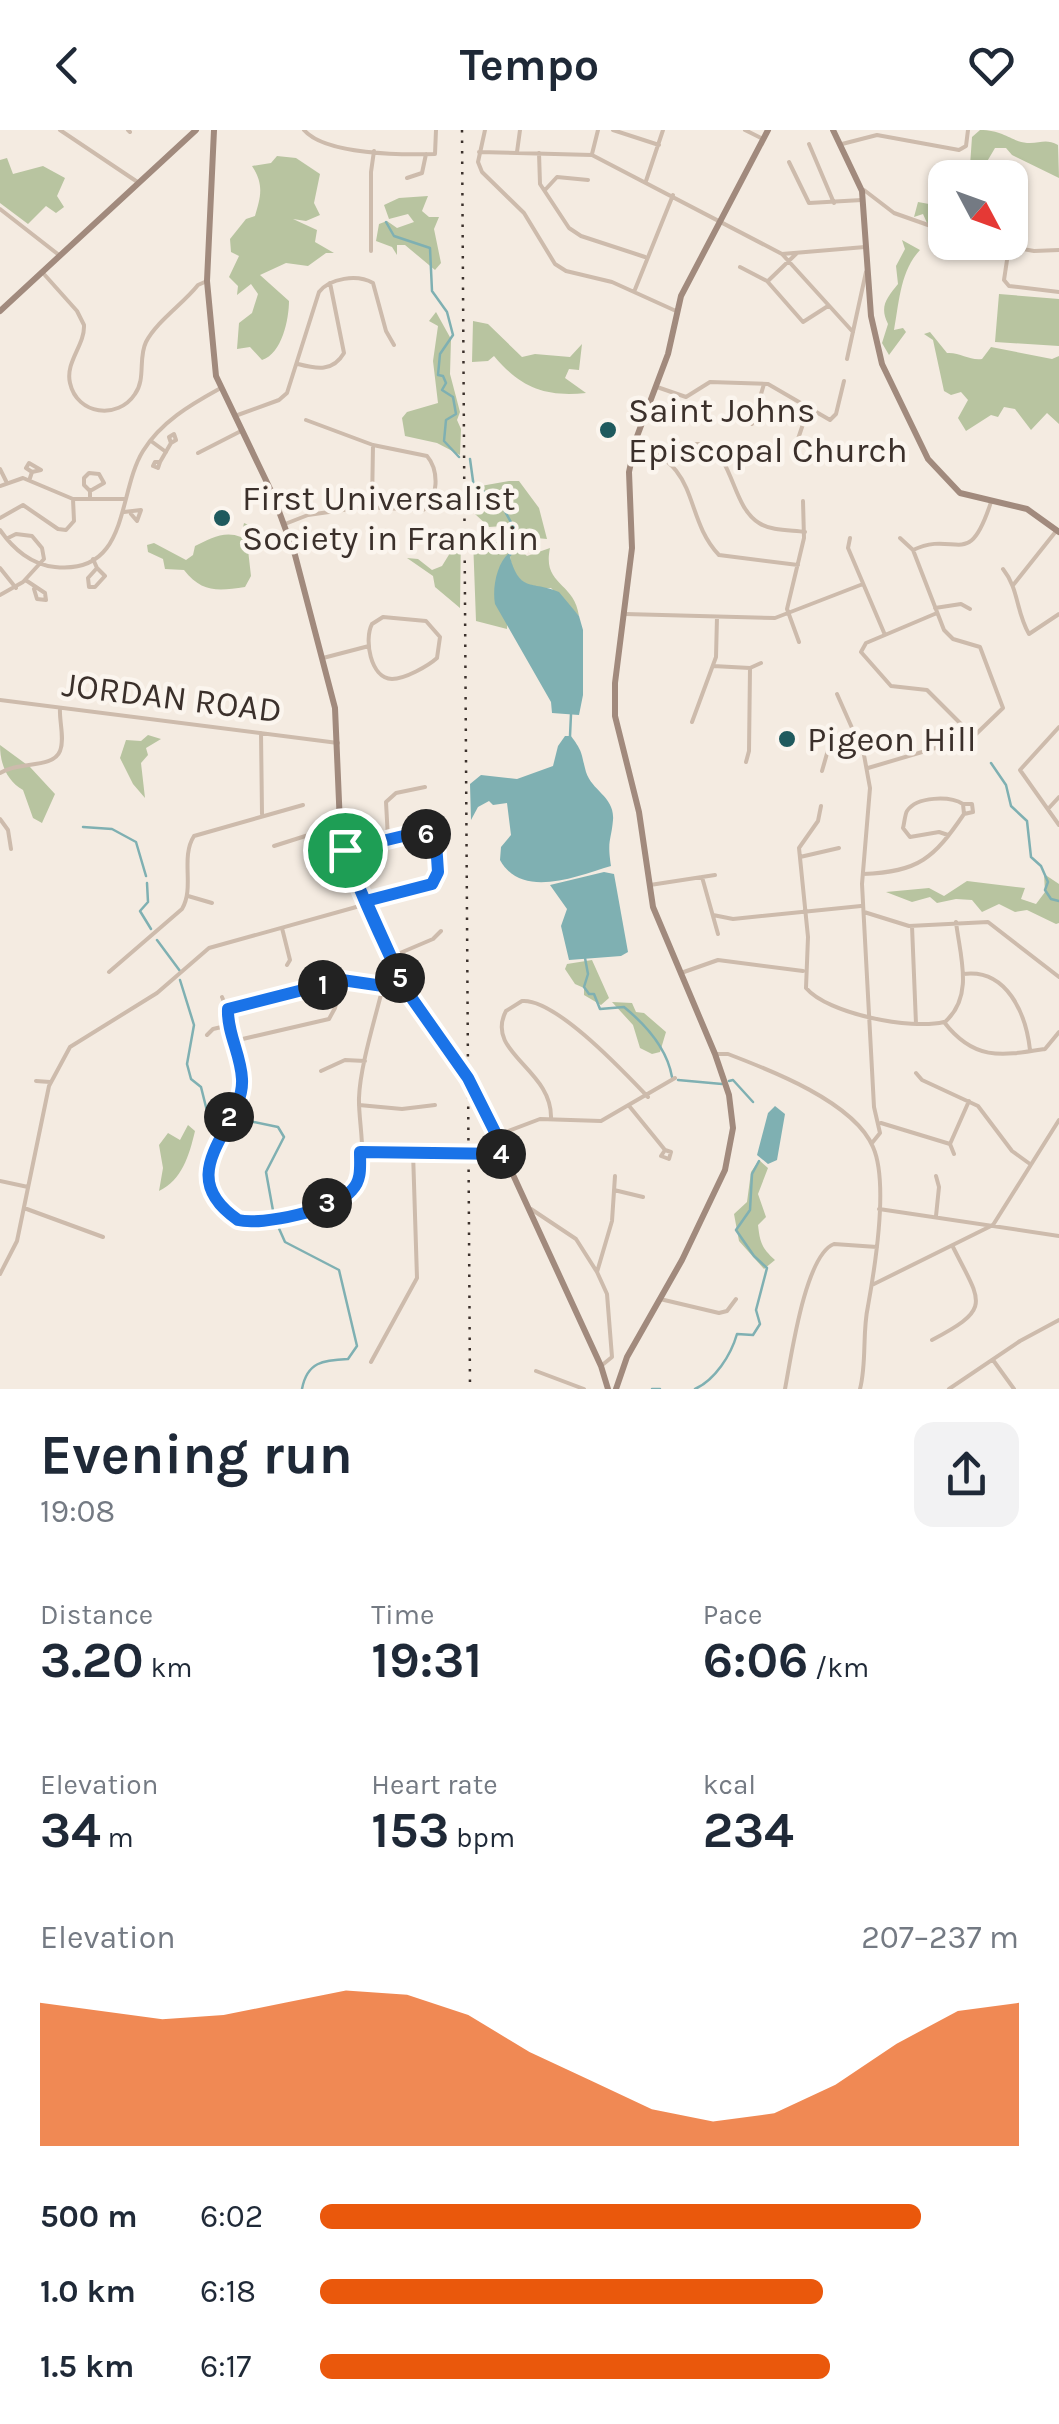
<!DOCTYPE html>
<meta charset="utf-8">
<style>
body{margin:0;font-family:Karla,sans-serif;background:#f2f2f3;color:#1f2937;height:100vh;display:flex;flex-direction:column;font-size:38px;white-space:nowrap}
*{box-sizing:border-box;margin:0}
p{font-size:32px;color:#747a83}
.icon{flex:none;width:55px;height:55px;fill:none;stroke:currentColor;stroke-width:2;stroke-linecap:round;stroke-linejoin:round}
.map{position:relative;height:1259px;overflow:hidden}
.details{display:flex;flex-direction:column;background:#fff;flex:1}
.details>*{flex:none}
.needle{width:65px;rotate:131deg}
.controls{position:absolute;left:928px;top:30px;display:grid;gap:20px}
.controls a{display:grid;place-items:center;width:100px;height:100px;border-radius:20px;background:#fff;box-shadow:0 2px 8px #0004;font-size:50px}
.pin{position:absolute;display:grid;place-items:center;width:85px;height:85px;color:#fff;margin:-42px;border:5px solid #fff;border-radius:50%;box-shadow:0 2px 10px #0007}
.km{position:absolute;width:50px;height:50px;margin:-25px;border-radius:50%;background:#222;color:#fff;font-size:28px;line-height:50px;text-align:center}
.round{display:grid;place-items:center;flex:none;width:105px;height:105px;border-radius:20px;background:#f2f2f3}
.summary{display:flex;align-items:center;justify-content:space-between;height:170px;padding:0 40px}
h1{font-size:55px;font-weight:700;line-height:75px}
.metrics{display:grid;grid-template-columns:repeat(3,1fr);gap:15px;height:170px;padding:10px 40px}
.metrics div{display:grid;align-content:center}
.metrics b{font-size:50px;font-weight:700}
.metrics small{font-size:28px;font-weight:400}
.metrics p{font-size:28px}
.chart{height:280px;padding:20px 40px}
.chart p{display:flex;justify-content:space-between}
.chart svg{width:100%;height:180px;margin-top:10px;fill:#ea580c;opacity:.7}
ul{padding:0 40px;list-style:none;font-size:32px}
li{display:grid;grid-template-columns:160px 120px 1fr;align-items:center;height:75px}
li i{height:25px;border-radius:12px;background:#ea580c}
header{display:flex;justify-content:space-between;align-items:center;height:130px;padding:0 40px;background:#fff;font-size:45px;font-weight:700}
.map>svg:first-child{display:block}
.green{fill:#b8c4a0}
.water{fill:#7fb0b2}
.lines{fill:none;stroke-linecap:round;stroke-linejoin:round}
.stream{stroke:#7fb0b2;stroke-width:2.5}
.street{stroke:#cdbbac;stroke-width:4}
.secondary{stroke:#a18a7d;stroke-width:6}
.rail{stroke:#3b302b;stroke-width:2.5;stroke-dasharray:2.5 8;stroke-linecap:butt}
.secondary-bridge{stroke:#a18a7d;stroke-width:6}
.route-casing{stroke:#fff;stroke-width:20}
.route{stroke:#1a73e8;stroke-width:12}
.poi-dot{fill:#1f5a5e;stroke:#fbf5ee;stroke-width:4}
.labels{text-anchor:middle;stroke-width:9;stroke-linejoin:round;paint-order:stroke}
.poi-label{font-size:35px;fill:#3b302b;stroke:#fbf5ee;text-anchor:start}
.street-label{font-size:35px;fill:#3b302b;stroke:#fbf5ee}
</style>
<header><svg class="icon" aria-label="back" viewBox="0 0 24 24"><path d="M15 5l-7 7 7 7"/></svg>Tempo<svg class="icon" aria-label="heart" viewBox="0 0 24 24"><path d="M12 20l-8-8c-3-5 5-10 8-4 3-6 11-1 8 4z"/></svg></header>
<div class="map">
<svg width="1059" height="1259" viewBox="0 0 1059 1259">
<rect width="100%" height="100%" fill="#f4ebe1"/>
<path class="green" d="M980 0C1004 0 1010 11 1027 13 1040 14 1045 8 1058 15L1059 48 1012 25 1006 18H995L985 35 991 46 945 48V94L937 98 927 93 923 84 914 87 918 72 929 74 936 68 934 45 954 47 970 36 972 7Z
M277 26 296 28 320 44 314 73 320 85 306 91 293 89 317 100 315 112 334 123H326L308 136 286 133 260 145 289 171C289 189 282 224 262 230L250 217 237 219 239 193 252 183 258 164 251 154 237 165 238 156 229 147 239 126 231 122 230 109 246 89 255 86C261 66 264 54 252 36L271 33Z
M7 28 13 44 43 36 65 48 57 66 64 77 56 83 46 76 28 94 0 73V30Z
M428 66 422 81 429 87H439L434 99 441 133 435 140 405 115H397V125L392 117 376 111 379 94 387 91 397 98 414 92 408 84 389 89 384 75 399 68Z
M902 110 920 120C900 141 899 174 894 200L903 198 906 202 889 225 882 213 888 194C879 176 887 168 898 154L896 136 905 119Z
M999 164 1059 169V216L995 212Z
M436 182 451 209 450 244 460 282 457 290 461 299 460 325 437 313 405 306 402 288 407 282 438 273 433 231 438 196 429 191Z
M473 191 488 194 522 227 535 224 570 227 582 214 579 240 569 239 565 248 586 263C545 267 521 258 494 226L488 231 472 232Z
M930 202 947 223C960 222 970 231 982 229L991 217 1052 229 1059 226V294L1047 283 1031 300 1015 279 1004 277 998 287 991 285 966 301 958 288 968 270 961 262 951 265 944 261 933 210 924 204Z
M509 351H519L539 378 547 409 515 406 503 396 489 397 475 384V357Z
M244 393 253 397 254 403 247 411 251 446 245 457C218 461 202 463 184 440L165 439 163 429 148 422 147 415 154 413 186 430 193 425 195 416C210 409 224 400 241 407Z
M461 399 460 478 435 457 433 446 407 428 418 429 432 440 442 436 450 423 445 416Z
M483 401H491L495 412 513 413 527 426 550 418C542 456 574 451 579 486L551 458C528 459 513 451 510 426L507 499 476 491 473 409Z
M148 605 161 609 146 618 148 625 141 633 145 668 133 654 120 628 126 610 141 611Z
M0 615 30 637 55 664 42 693 33 688 23 660C7 651 0 634 0 615Z
M1044 744 1059 754V793L1056 794 1027 780 1015 782 999 774 982 782 972 770 956 769 937 773 930 767 912 772 886 762 929 758 944 766 967 751 1025 758 1021 769 1036 774 1045 762Z
M592 830 609 868 601 875 584 865V858L575 854 565 839 567 834Z
M612 872 632 873 636 882 644 883 666 902 660 922 652 924 640 918 633 895Z
M188 995 195 1001C189 1026 182 1050 159 1061L163 1038 159 1015 168 1003 180 1010Z
M759 1030 768 1038 758 1064 766 1087 758 1095C760 1113 762 1118 775 1130L764 1139 739 1111 734 1084 747 1072 751 1042Z"/>
<path class="water" d="M509 423C519 464 531 450 559 462L579 486 583 500V565L579 585 552 583 551 572 495 474C492 458 497 433 509 423Z
M565 606H571C583 622 581 623 586 642 592 661 615 667 613 690 611 712 607 709 611 736 577 746 522 770 500 730L501 717 511 705 507 673 493 675 489 671 478 677 471 690 470 654 481 645 517 649 553 636 558 616Z
M604 742 614 744 628 822 621 826 569 830 561 796 567 779 550 755Z
M775 976 785 984 777 1030 768 1034 757 1025 768 983Z"/>
<g class="lines">
<path class="stream" d="M386 92 394 106 430 118 432 161 447 182 453 205 440 224 438 245 443 246 446 253 442 260 453 267 456 284 446 290 444 311 459 327
M470 329 474 358 497 367 517 403 510 425
M570 606 571 584
M991 633 1006 655 1011 676 1027 691 1031 727 1041 736 1048 752 1045 760 1051 769 1059 771
M83 697 112 699 136 712 146 746
M147 753 148 772 140 781 151 799
M157 810 180 841
M585 828 588 844 584 857 589 864H594L600 879 624 877C646 895 667 918 672 947
M180 850 194 895 187 934 191 949 201 957 207 981 222 991
M678 950 722 954
M729 951 733 950 753 972
M231 992 244 990 278 997 284 1007 266 1042 274 1086
M277 1094 285 1112 339 1140 357 1216 348 1229C323 1230 307 1232 302 1259
M652 1259H660
M695 1259C715 1250 731 1225 737 1204L753 1205 760 1194 756 1180 767 1138 754 1126 736 1100 750 1080 752 1044 759 1031"/>
<path class="street" d="M60 0 139 53
M128 0 130 2
M304 0C325 25 404 25 435 24L436 0
M485 0 478 32 482 42 524 83 555 134 566 141 612 152 676 181
M613 0 659 15
M745 0 763 9
M809 14 834 73
M842 14 877 5 959 20 966 16 968 0
M479 22 592 25 782 124 865 117
M517 22 520 0
M539 23 540 54 569 98 581 106 645 127
M592 24 598 0
M789 32 809 73 862 70
M407 48 422 43 426 24
M646 51 663 0
M545 60 557 47 588 50
M864 60 894 83 945 101
M0 79 59 125
M984 112 1034 121 1059 120
M1009 117 1004 150 1009 156 1059 162
M371 121V42L374 21
M782 124 853 202
M740 137 767 151 803 192 828 176
M43 143 77 181 84 195C85 215 65 232 70 253 77 285 118 290 135 264 146 249 138 228 146 212 157 191 183 174 198 155L207 151
M769 150 797 123
M634 162 673 65
M847 229 866 142
M298 234C317 239 333 242 344 223L330 153
M657 257 686 267 710 252 768 254 830 290 836 284 844 251
M235 286 279 270 287 263 319 162C330 148 357 144 373 153L386 201 394 215
M752 294 764 254
M151 311 166 322
M634 316C702 333 682 386 719 425L798 435
M795 318 808 279
M198 323 241 301
M160 332 158 338 153 336 155 332H160L171 313 169 307 174 304 176 310 171 313
M669 332 696 314H708C734 332 733 377 759 393 771 401 791 400 805 402
M0 339 6 351
M30 348 32 342 26 338 29 333 41 340 32 342
M0 356 23 348 73 369H126
M90 368V361L104 353 99 344 89 343 84 348V355L90 361
M372 375 373 315
M124 382 141 380 137 391 131 384
M0 388 23 375 58 399 66 400 74 391 73 369
M285 394 308 385 364 377 423 380C439 369 439 340 427 326L373 315 306 290
M0 400C13 419 32 435 55 437 130 445 117 363 143 321 161 292 190 275 219 259
M850 408 848 418 885 505
M900 408 913 420C957 399 968 443 991 372
M93 429 97 438 88 448 89 457H95L105 446 97 438
M0 438 16 458
M1003 439C1019 459 1016 482 1029 504L1059 484
M27 451 45 463 46 470 37 469 34 459
M1014 454 1057 400
M0 465 23 452 44 429 42 418 32 406 16 404 8 408
M935 478 961 474 970 479
M937 483 866 513 861 522 891 556 927 560 973 606
M625 484 775 488 863 454
M383 487 426 491 440 507 437 528C428 536 405 549 392 549 370 548 364 509 372 494Z
M799 512 787 479 804 408 803 371
M323 528 369 516
M713 536 750 538 761 533
M837 564 864 625 870 658 862 754 874 977 880 1003 872 1013
M0 570 338 613
M692 592 716 527 717 487
M1059 597 1020 640 1059 695
M261 603 262 684
M746 632 749 621 750 538
M868 638 973 607 1003 578 980 517 953 509 944 500 913 420
M822 641 828 620 857 606
M0 643C18 631 53 639 60 621 65 609 59 591 60 578
M821 676 818 691 799 718 808 807 806 858C828 884 911 900 944 892
M1048 679 1059 667
M0 689 8 700 11 719
M948 705 939 702 910 707 903 698C904 695 905 684 907 681 917 666 950 666 963 674
M388 709 386 672 396 663 425 657
M274 716 340 695
M345 720 420 703 437 715 438 742 432 754 366 771
M800 727 839 718
M863 744C919 742 934 728 964 684L973 682 972 674H963L964 684
M702 747 718 804
M650 755 715 745
M188 766 212 773
M864 782 909 796 988 792 1059 847
M713 785 733 789 861 776
M912 796 916 894
M282 798 290 830 287 835
M393 826 433 809 441 801
M109 842 182 779C195 757 180 728 194 706L303 675
M681 843 718 830 803 841
M963 844C1007 838 1026 884 1030 920
M222 867C229 882 246 942 242 958 229 1006 179 1050 238 1089 262 1095 338 1079 354 1059 370 1038 358 993 359 968 360 933 379 877 387 840L393 833
M228 879 342 851 383 856
M946 891C974 865 960 826 956 792
M944 892C974 931 1001 926 1045 919L1059 902
M207 905 213 899 230 895
M234 911 329 889 335 878 341 853
M715 924H728C770 940 854 972 873 1017 889 1053 875 1137 868 1176 862 1203 867 1232 860 1259
M321 941 345 930 365 931
M916 943 922 950 978 976 1012 1021 1030 1034
M36 951 50 952
M359 975 402 979 435 975
M630 977 665 1020 671 1022 669 1029 661 1026 665 1020
M551 989C553 939 484 923 506 881L522 871C555 868 624 942 648 967
M881 993 950 1014 969 971
M498 1005 540 989 601 991 675 948
M950 1014 954 1024
M360 1022 500 1024
M0 1051 28 1057
M614 1060 643 1067
M24 1078 103 1107
M531 1079 576 1109 597 1142 607 1164 612 1227 601 1236
M879 1079 1059 1106
M936 1086 939 1057 936 1046
M597 1142 612 1091 615 1046
M0 1144 17 1111 49 956 70 917 157 863 209 818 367 774
M872 1155 993 1095 1059 990
M660 1169 719 1183 727 1181 736 1169
M932 1210C993 1178 981 1173 953 1117
M993 1230 1014 1259
M371 1232 417 1148 413 1022
M536 1241 584 1259
M785 1259C791 1228 805 1125 834 1114L877 1117
M949 1259 1020 1211 1059 1190"/>
<path class="secondary" d="M214 0 207 151 216 246 273 365 295 425 335 578 340 695 348 730 406 860 460 937
M833 0 862 61 871 186 882 234 928 329 960 363 1027 379 1059 402
M0 181 196 0
M474 960 601 1236 608 1259
M616 1259 627 1227 682 1130 725 1040 733 998 729 965 715 924 653 777 639 682 615 586V553L632 418 629 342 636 309 668 224 681 166 768 0"/>
<path class="rail" d="M462 0 470 1259"/>
<path class="secondary-bridge" d="M460 937 474 960"/>
</g>
<g class="lines">
<defs>
<path id="route" d="M345 720C358 759 376 796 393 833L383 856 342 850 228 879C227 903 241 925 242 949 245 997 168 1042 238 1090 262 1096 335 1080 352 1060 362 1050 360 1036 360 1022L506 1024 468 948 406 860 366 771 432 754 438 742 436 712 420 702 345 720"/>
</defs>
<use href="#route" class="route-casing"/>
<use href="#route" class="route"/>
</g>
<g class="poi-dot">
<circle cx="608" cy="300" r="10"/>
<circle cx="222" cy="388" r="10"/>
<circle cx="787" cy="609" r="10"/>
</g>
<g class="labels">
<g class="poi-label">
<text x="628" y="292">Saint Johns<tspan x="628" dy="40">Episcopal Church</tspan></text>
<text x="242" y="380">First Universalist<tspan x="242" dy="40">Society in Franklin</tspan></text>
<text x="807" y="621">Pigeon Hill</text>
</g>
<g class="street-label">
<text transform="translate(172 567) rotate(7)" y="12">JORDAN ROAD</text>
</g>
</g>
</svg>
<div class="controls">
<a><svg class="needle" viewBox="-14 -14 28 28"><path d="M0-13l5 13h-10z" fill="#e53935"/><path d="M0 13l5-13h-10z" fill="#747a83"/></svg></a>
</div>
<div class="pin" style="left:345px;top:720px;background:#1e9e55"><svg class="icon" aria-label="arrive" viewBox="0 0 24 24"><path d="M6 21V4h12l-3 4 3 4H6"/></svg></div>
<b class="km" style="left:323px;top:855px">1</b>
<b class="km" style="left:229px;top:987px">2</b>
<b class="km" style="left:327px;top:1073px">3</b>
<b class="km" style="left:501px;top:1024px">4</b>
<b class="km" style="left:400px;top:848px">5</b>
<b class="km" style="left:426px;top:704px">6</b>
</div>
<section class="details">
<div class="summary"><div><h1>Evening run</h1><p>19:08</p></div><a class="round"><svg class="icon" aria-label="share" viewBox="0 0 24 24"><path d="M12 15V3M7 8l5-5 5 5M5 13v7h14v-7"/></svg></a></div>
<div class="metrics">
<div><p>Distance</p><b>3.20<small> km</small></b></div>
<div><p>Time</p><b>19:31</b></div>
<div><p>Pace</p><b>6:06<small> /km</small></b></div>
</div>
<div class="metrics">
<div><p>Elevation</p><b>34<small> m</small></b></div>
<div><p>Heart rate</p><b>153<small> bpm</small></b></div>
<div><p>kcal</p><b>234</b></div>
</div>
<div class="chart"><p><span>Elevation</span>207–237 m</p>
<svg viewBox="0 0 160 44" preserveAspectRatio="none"><path d="M0 44V9L10 11L20 13L30 12L40 9L50 6L60 7L70 12L80 21L90 28L100 35L110 38L120 36L130 29L140 19L150 11L160 9V44z"/></svg>
</div>
<ul>
<li><b>500 m</b>6:02<i style="width:86%"></i></li>
<li><b>1.0 km</b>6:18<i style="width:72%"></i></li>
<li><b>1.5 km</b>6:17<i style="width:73%"></i></li>
</ul>
</section>
